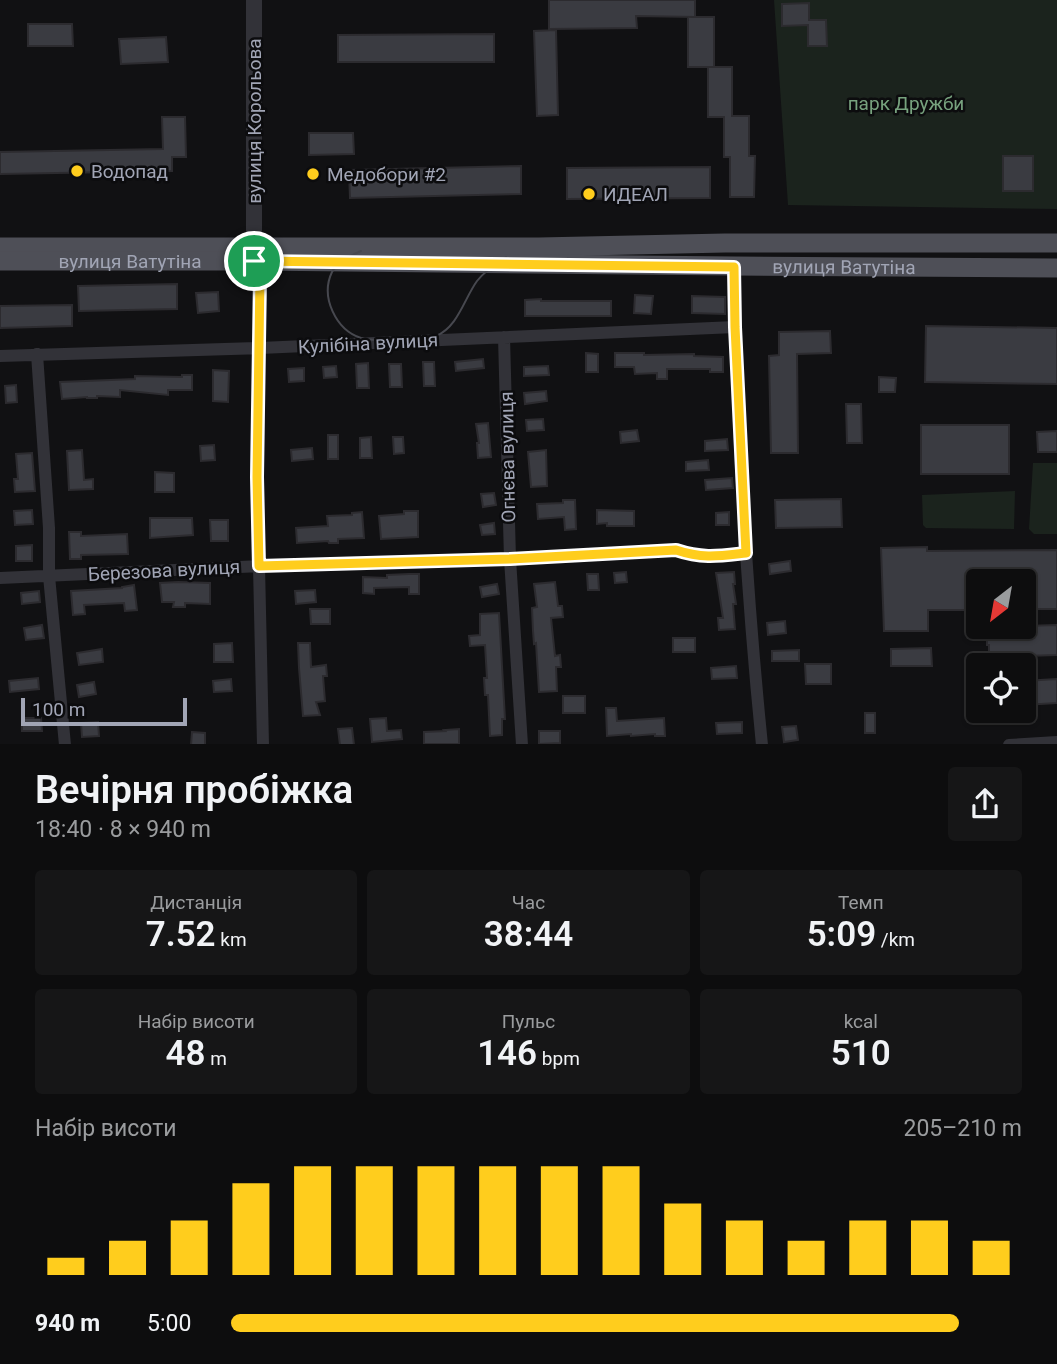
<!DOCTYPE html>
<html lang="uk">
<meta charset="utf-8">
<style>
body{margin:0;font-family:Roboto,sans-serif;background:#161617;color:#f1f3f6;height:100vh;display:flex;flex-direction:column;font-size:26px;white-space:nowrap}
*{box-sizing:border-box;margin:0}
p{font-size:23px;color:#9a9c9e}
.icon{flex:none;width:38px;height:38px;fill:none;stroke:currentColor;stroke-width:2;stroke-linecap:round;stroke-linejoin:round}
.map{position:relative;height:744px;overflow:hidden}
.drawer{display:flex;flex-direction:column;background:#0d0d0e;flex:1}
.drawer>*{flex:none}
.needle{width:46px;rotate:211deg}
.tools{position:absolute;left:966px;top:569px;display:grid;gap:14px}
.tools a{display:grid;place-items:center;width:70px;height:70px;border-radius:7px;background:#0d0d0e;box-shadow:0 2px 5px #0004,0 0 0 2px #2d2d2e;font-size:35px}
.scale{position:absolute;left:21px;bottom:18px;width:166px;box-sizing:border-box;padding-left:7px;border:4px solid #a1a5b5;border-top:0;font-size:19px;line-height:24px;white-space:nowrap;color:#a1a5b5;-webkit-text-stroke:5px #0c0c0e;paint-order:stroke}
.pin{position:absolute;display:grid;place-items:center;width:60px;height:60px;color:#fff;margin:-30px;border:4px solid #fff;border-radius:50%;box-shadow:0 2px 7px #0007}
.round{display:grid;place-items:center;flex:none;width:74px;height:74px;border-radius:7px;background:#161617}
.overview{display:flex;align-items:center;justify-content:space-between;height:119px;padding:0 35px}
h1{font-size:38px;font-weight:600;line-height:52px}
.stats{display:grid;grid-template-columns:repeat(3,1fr);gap:10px;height:119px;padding:7px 35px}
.stats div{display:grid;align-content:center;border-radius:7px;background:#161617;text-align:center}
.stats b{font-size:35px;font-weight:600}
.stats small{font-size:19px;font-weight:400}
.stats p{font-size:19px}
.chart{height:196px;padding:14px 35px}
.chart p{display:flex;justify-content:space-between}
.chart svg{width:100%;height:126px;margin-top:7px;stroke:#ffcd1d;stroke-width:6}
ul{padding:0 35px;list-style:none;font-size:23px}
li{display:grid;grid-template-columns:112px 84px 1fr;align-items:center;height:52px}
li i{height:18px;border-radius:9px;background:#ffcd1d}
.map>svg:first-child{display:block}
.green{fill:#1b231d}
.building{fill:#3a3b41;stroke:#2c2b2f;stroke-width:2}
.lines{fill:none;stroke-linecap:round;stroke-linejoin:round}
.minor{stroke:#323238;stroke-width:12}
.tertiary{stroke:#323238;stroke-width:16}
.primary{stroke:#4e4f57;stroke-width:19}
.tram{stroke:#47484f;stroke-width:2}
.route-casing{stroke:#fff;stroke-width:14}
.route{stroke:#ffcd1d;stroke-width:9}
.poi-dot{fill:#ffcd1d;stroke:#0c0c0e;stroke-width:2.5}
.labels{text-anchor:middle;stroke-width:5;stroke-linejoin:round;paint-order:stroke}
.park-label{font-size:19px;fill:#77a27e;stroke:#0c0c0e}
.street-label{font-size:19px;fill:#a1a5b5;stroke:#0c0c0e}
.poi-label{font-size:19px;fill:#a1a5b5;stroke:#0c0c0e;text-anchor:start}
</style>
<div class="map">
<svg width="1057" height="745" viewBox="0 0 1057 745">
<rect width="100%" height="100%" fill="#111113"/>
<path class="green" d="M774 0H1057V209L788 205Z
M1033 463H1057V534H1034L1029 529Z
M1015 491 1014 529 926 528 923 525 922 495Z"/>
<path class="building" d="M549 0H695V17L636 16 637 28 549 29Z
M809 3V20H826L827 46H808V25L782 26V4Z
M688 17H714V67H688Z
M28 24H72L73 46H28Z
M556 30 558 115 537 116 534 31Z
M494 34V62H338V35Z
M166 37 168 62 121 64 119 39Z
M708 67H732V116H749V156H755L754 197H730V157H724V117H708Z
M162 117H185L186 157H172V171L0 174V152L163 149Z
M309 133H353L354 154 309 155Z
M1003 156H1033V191H1003Z
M521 166V194L350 198 349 170Z
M710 167V198L567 199V168Z
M177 284V309L79 311 78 286Z
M218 292 219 311 198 313 196 293Z
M635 295 653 296 651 314 634 313Z
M692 296 725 297V314L692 313Z
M541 299V301H611V316H525V300Z
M72 305V326L0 328V306Z
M926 326 1057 328V384L925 382Z
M830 331 831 353 797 354 798 453H771L769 356 779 355V332Z
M586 353 598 354V372H586Z
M615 353H644V355L694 354V356L723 357V372H710V369H667V379H657V373L635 374 634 367H615Z
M483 359 484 368 456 371 455 362Z
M423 362H434L435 386H424Z
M368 363 369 388H357L356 364Z
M389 364H401L402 387H390Z
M336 366 337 377 324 378 323 367Z
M548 366 549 375 524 376V367Z
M304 368V381L289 382 288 369Z
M213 370 229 371 228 402 213 401Z
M182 375H192V390H168V395L120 390V397L97 396V398H87V397L62 399 60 382 135 379V376L182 377Z
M879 377 896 378 895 392H879Z
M16 385 17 402 6 403 5 386Z
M546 391 547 401 525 404 524 393Z
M846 404H861L862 443H847Z
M543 419 544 430 527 431 526 420Z
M488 423 491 457 478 458 477 443H479L476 424Z
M921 425H1009V474H921Z
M637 430 639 441 621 443 620 432Z
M1057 431V452H1038L1037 432Z
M328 435H338V459H328Z
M371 437 372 458H360V438Z
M393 437H403L404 453 394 454Z
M727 439 728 450 705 451V441Z
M214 445 215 460 201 461 200 446Z
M312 448 313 459 292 461 291 450Z
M82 450 84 480 93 479V489L69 490 67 451Z
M546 450 547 486 531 487 528 452Z
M32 453 35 491 15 492 14 479H18L16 454Z
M708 460 709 470 686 471V462Z
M155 472 174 473V492H155Z
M732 478 733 488 706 490 705 480Z
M494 493 496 505 483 507 481 494Z
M841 499 842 527 776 528 775 500Z
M563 500H575L576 529 565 530 564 517 538 519 537 504 563 503Z
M32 510 33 524 15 525 14 511Z
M597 510 634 511V526H607V523L597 524Z
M404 511H418V537L381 539 379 516 404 514Z
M362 512 364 538 338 539V543H329L328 541 297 543 296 528 328 526 327 516 352 515V513Z
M729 512V525H716V513Z
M150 518H192L193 535 150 538Z
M210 520H228V541H211Z
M494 523 495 534 482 535 480 525Z
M69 532H81V536L127 534 128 554 81 555V559H70Z
M32 545V561H16V546Z
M927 547V551L1057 550V609H1024V581H978V610H928V631H884L881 548Z
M790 561 791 571 770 574 769 564Z
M626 572 627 582 615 583 614 573Z
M734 572 735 584H733L736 604H733L735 629 719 630 718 618H723L716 573Z
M409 574H419V594H409V587L374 588V594L363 593V577L387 578V575Z
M587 574H598L599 590H588Z
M178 582 210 583V604L185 603V607H173L174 602H162L160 583Z
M555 582 558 606H562L563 617 551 618 555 656 560 655 561 667H556L557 691 539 692 536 643 534 644 533 631 532 608 537 607 534 584Z
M497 584 499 594 482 597 480 587Z
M134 585 137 610 125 611 124 603 84 605 85 614 73 615 71 591 122 588V587Z
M315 590 316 602 296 604 295 591Z
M39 591 40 602 22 604 21 593Z
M310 609H330V624H311Z
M499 613 505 719H502V735L490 736 488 695H485L484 678H487L485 645 470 646 469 636 480 635V614Z
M785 621 786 633 768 635 767 623Z
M42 625 44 638 26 640 24 628Z
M1057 625V655L989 657V645H987V627Z
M673 638H695V652H673Z
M232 643 233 662H214V644Z
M298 643H310L311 667 326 665 327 676H323L325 701 316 702 320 715 303 716 299 668Z
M931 648 932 666H891V649Z
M102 649 103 662 79 665 77 653Z
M799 650V661H772V651Z
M805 664H831V684H806Z
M736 666 737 678 712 679 711 668Z
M38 678 39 689 10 692 9 681Z
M231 679 232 691 214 692 213 681Z
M1057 679V703L1024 705V681Z
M94 682 96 694 79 697 77 685Z
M563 696H585V713H563Z
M606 708H616L617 721 664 718 665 736H655V734L631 736V734L607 736Z
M865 713H875V733H865Z
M22 718H41L42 731H22Z
M386 718 387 731 401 730 402 739 372 742 370 719Z
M98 722 99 736 82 737 81 723Z
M742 722V733L717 734 716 723Z
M796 726 798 740 784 742 782 727Z
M352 728 354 745H340L338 729Z
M459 729V744H424V732L445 731 444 730Z
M539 731H560V743L539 744Z
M192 732 205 733V745H191Z"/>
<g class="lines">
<path class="minor" d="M255 261 260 276 257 477 263 745
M734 266C737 426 746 586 762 745
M504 337 510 559 522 745
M37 354 49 528V576L65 745
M0 356 260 348 735 327
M0 578 284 565 510 559 676 550C703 559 719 556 746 553
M1009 745 1057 742"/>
<path class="tertiary" d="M254 0V257"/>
<g class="primary">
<path d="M0 247H539L725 243H1057"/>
<path id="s1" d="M0 261H255L734 266 1057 268"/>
</g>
<path class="tram" d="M361 251C350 256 338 261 332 272 320 297 336 330 361 338 375 342 390 339 404 338 414 338 427 339 436 336 458 327 464 299 477 281 485 271 495 264 506 257"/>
</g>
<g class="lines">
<defs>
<path id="route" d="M254 261 734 267 735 327 746 553C719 556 703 559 676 550L510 559 259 566 257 477 260 276Z"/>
</defs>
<use href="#route" class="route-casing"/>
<use href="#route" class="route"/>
</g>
<g class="poi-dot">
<circle cx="77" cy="171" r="7"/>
<circle cx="313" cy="174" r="7"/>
<circle cx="589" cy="194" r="7"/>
</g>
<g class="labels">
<g class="park-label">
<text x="906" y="110">парк Дружби</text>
</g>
<g class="street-label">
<text transform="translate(254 121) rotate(-90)" y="7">вулиця Корольова</text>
<text dy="7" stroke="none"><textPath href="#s1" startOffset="130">вулиця Ватутіна</textPath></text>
<text dy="7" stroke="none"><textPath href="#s1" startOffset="844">вулиця Ватутіна</textPath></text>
<text transform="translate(368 343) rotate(-3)" y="7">Кулібіна вулиця</text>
<text transform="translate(507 457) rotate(-91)" y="7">Огнєва вулиця</text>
<text transform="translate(164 570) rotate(-3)" y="7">Березова вулиця</text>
</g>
<g class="poi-label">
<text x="91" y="178">Водопад</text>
<text x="327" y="181">Медобори #2</text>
<text x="603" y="201">ИДЕАЛ</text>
</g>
</g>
</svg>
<div class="tools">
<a><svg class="needle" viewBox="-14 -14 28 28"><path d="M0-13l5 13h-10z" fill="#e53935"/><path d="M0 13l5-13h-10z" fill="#9a9c9e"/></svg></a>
<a><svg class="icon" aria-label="locate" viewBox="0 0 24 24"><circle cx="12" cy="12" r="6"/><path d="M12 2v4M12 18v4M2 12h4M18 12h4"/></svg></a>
</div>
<div class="scale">100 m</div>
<div class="pin" style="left:254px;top:261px;background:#1e9e55"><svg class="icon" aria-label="arrive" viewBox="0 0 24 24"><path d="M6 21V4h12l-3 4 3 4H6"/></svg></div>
</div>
<section class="drawer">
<div class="overview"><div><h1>Вечірня пробіжка</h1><p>18:40 · 8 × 940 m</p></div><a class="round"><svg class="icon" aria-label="share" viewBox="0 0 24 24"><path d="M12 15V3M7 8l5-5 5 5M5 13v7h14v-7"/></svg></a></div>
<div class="stats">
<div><p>Дистанція</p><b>7.52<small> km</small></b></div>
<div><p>Час</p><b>38:44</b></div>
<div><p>Темп</p><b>5:09<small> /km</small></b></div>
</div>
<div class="stats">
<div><p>Набір висоти</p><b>48<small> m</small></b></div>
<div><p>Пульс</p><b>146<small> bpm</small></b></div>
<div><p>kcal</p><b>510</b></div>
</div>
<div class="chart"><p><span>Набір висоти</span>205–210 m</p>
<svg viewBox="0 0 160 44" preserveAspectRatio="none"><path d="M5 44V38M15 44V32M25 44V25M35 44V12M45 44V6M55 44V6M65 44V6M75 44V6M85 44V6M95 44V6M105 44V19M115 44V25M125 44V32M135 44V25M145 44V25M155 44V32"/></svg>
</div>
<ul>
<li><b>940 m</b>5:00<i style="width:92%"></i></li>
</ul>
</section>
